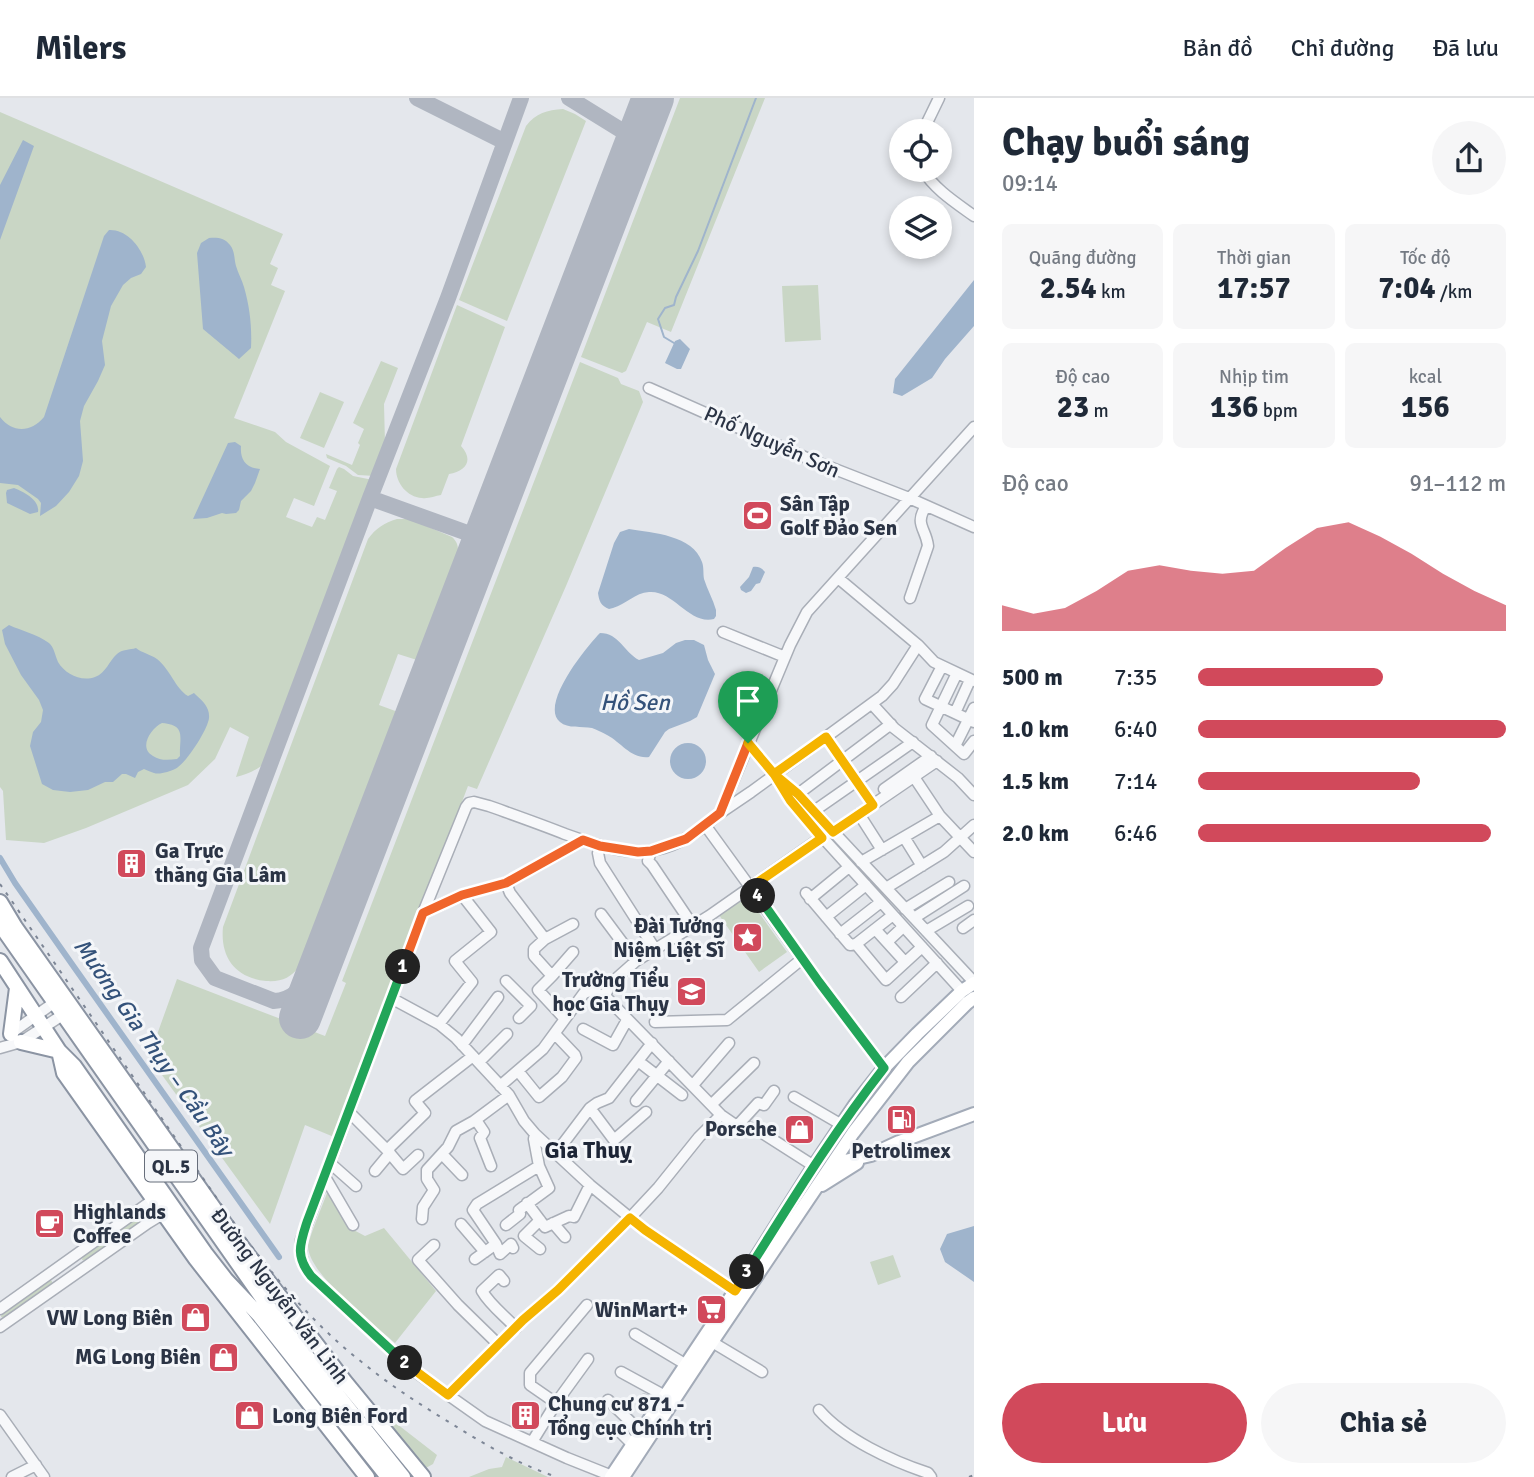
<!DOCTYPE html>
<html lang="vi">
<meta charset="utf-8">
<style>
body{margin:0;font-family:Signika,sans-serif;background:#f6f6f7;color:#1f2937;height:100vh;display:flex;flex-direction:column;font-size:26px;white-space:nowrap}
*{box-sizing:border-box;margin:0}
p{font-size:23px;color:#747a83}
.icon{flex:none;width:38px;height:38px;fill:none;stroke:currentColor;stroke-width:2;stroke-linecap:round;stroke-linejoin:round}
.map{position:relative;flex:1;overflow:hidden}
.side{display:flex;flex-direction:column;background:#fff;width:560px}
.side>*{flex:none}
.buttons{position:absolute;left:889px;top:21px;display:grid;gap:14px}
.buttons a{display:grid;place-items:center;width:63px;height:63px;border-radius:50%;background:#fff;box-shadow:0 4px 10px #0003;font-size:35px}
.pin{position:absolute;display:grid;place-items:center;width:60px;height:60px;color:#fff;margin:-72px -30px;border-radius:50% 50% 50% 0;rotate:-45deg;box-shadow:0 0 7px #0007}
.pin .icon{rotate:45deg}
.km{position:absolute;width:35px;height:35px;margin:-18px;border-radius:50%;background:#222;color:#fff;font-size:19px;line-height:35px;text-align:center}
.round{display:grid;place-items:center;flex:none;width:74px;height:74px;border-radius:37px;background:#f6f6f7}
.overview{display:flex;align-items:center;justify-content:space-between;height:119px;padding:0 28px}
h1{font-size:38px;font-weight:700;line-height:52px}
.metrics{display:grid;grid-template-columns:repeat(3,1fr);gap:10px;height:119px;padding:7px 28px}
.metrics div{display:grid;align-content:center;border-radius:10px;background:#f6f6f7;text-align:center}
.metrics b{font-size:30px;font-weight:700}
.metrics small{font-size:19px;font-weight:400}
.metrics p{font-size:19px}
.chart{height:196px;padding:14px 28px}
.chart p{display:flex;justify-content:space-between}
.chart svg{width:100%;height:126px;margin-top:7px;fill:#d1495b;opacity:.7}
.action{display:flex;gap:14px;margin-top:auto;padding:14px 28px}
.action a{flex:1;height:80px;border-radius:42px;background:#d1495b;color:#fff;font-size:28px;font-weight:700;line-height:80px;text-align:center}
.action a+a{background:#f6f6f7;color:#1f2937}
ul{padding:0 28px;list-style:none;font-size:23px}
li{display:grid;grid-template-columns:112px 84px 1fr;align-items:center;height:52px}
li i{height:18px;border-radius:9px;background:#d1495b}
header{display:flex;align-items:center;gap:42px;box-sizing:border-box;height:98px;padding:0 35px;background:#fff;border-bottom:2px solid #e0e1e3}
header strong{font-size:33px}
nav{display:flex;gap:38px;margin-inline-start:auto;font-size:24px}
main{display:flex;flex:1;min-height:0}
.map>svg:first-child{display:block}
.green{fill:#c9d6c5}
.water{fill:#9fb4cc;fill-rule:evenodd}
.lines{fill:none;stroke-linecap:round;stroke-linejoin:round}
.stream{stroke:#9fb4cc;stroke-width:2}
.canal{stroke:#9fb4cc;stroke-width:6}
.taxiway{stroke:#b0b6c1;stroke-width:16}
.runway{stroke:#b0b6c1;stroke-width:42}
.minor-casing{stroke:#a9aeb7;stroke-width:13}
.major-casing{stroke:#a3abb8;stroke-width:16}
.highway-casing{stroke:#8b94a3;stroke-width:18}
.minor{stroke:#f7f8fa;stroke-width:10}
.major{stroke:#fff;stroke-width:12}
.highway{stroke:#fff;stroke-width:14}
.rail{stroke:#7d8696;stroke-width:2;stroke-dasharray:3.5 7;stroke-linecap:butt}
.split-1-casing{stroke:#fff;stroke-width:14}
.split-2-casing{stroke:#fff;stroke-width:14}
.split-3-casing{stroke:#fff;stroke-width:14}
.split-4-casing{stroke:#fff;stroke-width:14}
.split-5-casing{stroke:#fff;stroke-width:14}
.split-1{stroke:#f0652b;stroke-width:9}
.split-2{stroke:#22a559;stroke-width:9}
.split-3{stroke:#f5b400;stroke-width:9}
.split-4{stroke:#22a559;stroke-width:9}
.split-5{stroke:#f5b400;stroke-width:9}
.labels{text-anchor:middle;stroke-width:6;stroke-linejoin:round;paint-order:stroke}
.shield{fill:#f4f6f9;stroke:#676e7b;stroke-width:2}
.shield-label{font-size:19px;font-weight:bold;fill:#2b3445}
.street-label{font-size:21px;fill:#2b3445;stroke:#f4f6f9}
.poi-label{font-size:21px;font-weight:bold;fill:#2b3445;stroke:#f4f6f9;text-anchor:end}
.water-label{font-size:23px;font-style:italic;fill:#34527a;stroke:#f4f6f9}
.neighbourhood-label{font-size:23px;font-weight:bold;fill:#1d2536;stroke:#f4f6f9}
</style>
<header>
<strong>Milers</strong>
<nav><a>Bản đồ</a><a>Chỉ đường</a><a>Đã lưu</a></nav>
</header>
<main>
<div class="map">
<svg width="974" height="1379" viewBox="0 0 974 1379">
<rect width="100%" height="100%" fill="#e4e7ec"/>
<path class="green" d="M680 0H765L671 234 647 224 626 273 622 275 581 259Z
M563 11 575 16 586 23 507 223 459 202 526 28C536 15 547 12 563 11Z
M0 14 283 136 270 166 278 170 271 187 285 193 234 320 275 334 286 344 330 368 314 408 294 400 286 419 312 429 317 419 325 422 337 393 329 390 337 371 339 369 344 371 353 378 373 382 268 662C259 671 249 676 236 679L249 639 230 629 215 661 188 687 86 730 44 745 6 742 3 693 0 689Z
M818 187 821 242 785 244 782 188Z
M457 207 505 229 461 348C474 362 466 373 449 376L441 397C435 398 428 401 422 400 407 399 396 385 396 371Z
M381 263 398 270 384 306 385 346 383 357 375 378 358 377 346 368 327 360 326 356 352 367 360 347 358 345 364 331 353 325Z
M580 264 618 280 621 286 639 293 643 304 566 488 477 691 468 688 334 1039 305 1027 270 1126 149 959 177 881 325 938 346 885 342 883Z
M320 294 344 304 324 350 300 340Z
M397 421H410L452 439C460 446 458 453 457 463L417 562 398 556 379 607 398 614 300 868C290 880 282 884 266 883 235 880 220 859 223 829L368 441C376 430 384 425 397 421Z
M740 802 752 805 787 854 759 874 719 817Z
M328 1092 348 1129 365 1138 384 1130 436 1193 395 1245C373 1225 310 1178 308 1149 308 1141 325 1102 328 1092Z
M138 1118 143 1119V1125L88 1163 82 1162 83 1157Z
M893 1157 901 1179 878 1187 870 1164Z
M49 1182 52 1183V1187L6 1220 1 1219 2 1214Z
M383 1321 397 1326 437 1357 433 1366 424 1371Z
M506 1359 548 1379H469L489 1371 502 1369Z"/>
<path class="water" d="M23 42 34 48 0 142V87Z
M109 132C128 131 144 152 146 169L141 176 131 180 123 187 111 208 102 243 105 267 98 283 84 308 80 323 83 363 79 378 69 394 56 408 40 418 41 405 38 401 18 387 0 385V319C12 335 31 335 44 319L104 138Z
M209 140C217 139 225 140 230 147 235 153 234 161 236 168 238 175 242 182 244 189 250 210 252 229 251 250L239 261 203 231 197 155 201 145Z
M974 182V228L945 261 932 280 902 298 893 295 895 281Z
M680 241 690 251 681 271H677L665 265 675 243Z
M235 344 241 348C240 361 245 370 260 371L255 385 251 393 241 403 239 412 236 415 226 416 222 415 207 420 193 421 228 345Z
M14 390C24 394 40 402 38 414L30 416 7 405 6 395 7 392Z
M629 431C653 435 693 437 702 464 704 469 703 475 704 481 707 491 713 501 716 512V518L714 521C689 527 674 492 649 494 635 495 626 506 613 510L609 511C601 508 599 503 598 495L614 445 620 434Z
M753 469C758 468 762 470 765 474L760 485 756 486 751 493 746 495 741 492 740 489 749 479Z
M9 527C22 533 37 536 49 545 54 549 55 557 58 564 65 576 81 584 95 579 106 575 109 563 117 556 122 551 130 552 136 550 142 555 150 556 157 561 170 571 175 590 188 598L194 595 196 597C203 603 210 610 209 620 208 631 186 666 175 671 170 673 160 677 154 675 150 674 147 672 144 671L138 674 135 680 126 676H122L113 684H105L88 692 70 694 53 692 42 686 30 648 33 634 41 624 43 612 39 602 21 577 5 546 2 532ZM162 625C187 627 179 640 180 658L177 661C169 662 160 663 153 658 138 650 151 630 162 625Z
M600 535C619 535 624 554 639 562L663 555 676 545 685 542H694L704 547 708 562 715 576 697 619 690 623 669 631 665 634 649 659C631 661 622 645 607 637 602 634 597 632 592 630 582 628 568 631 560 624 539 607 587 548 600 535Z
M670 663a18 18 0 1 1 36 0a18 18 0 1 1-36 0Z
M974 1128V1184L945 1164 940 1151 947 1136Z"/>
<g class="lines">
<path class="stream" d="M674 245 664 239 658 221 665 210 674 207 676 199 698 153 756 0"/>
<path class="canal" d="M0 760 15 785 74 869 279 1159"/>
<path class="taxiway" d="M417 0 505 44
M569 0 637 42
M370 400 484 441
M321 866C308 882 296 903 274 903L215 880 202 862 201 850 370 400 448 200 521 0"/>
<path class="runway" d="M300 920 653 0"/>
<defs>
<path id="minor" d="M923 33 939 0
M923 72C934 91 956 105 974 118
M649 290 809 361 909 400 974 429
M838 480 918 547 934 564 974 583
M910 500 928 448C926 430 914 427 926 408
M723 534 785 559
M942 568 925 601 974 624
M957 575 932 627 964 656 974 643
M872 606 894 630 958 680 974 697
M955 615 970 582
M826 639 873 707
M748 645 774 676 798 696 974 884
M955 648 974 610
M914 679 940 718 974 754
M778 683 790 702 814 730 962 893
M884 691 931 658
M798 696 891 626
M814 713 913 644
M720 715 751 694 882 598 893 586 918 547
M859 716 882 752
M705 727 819 884 884 970
M833 734 937 663
M904 739 922 768
M600 748 598 755 600 765 655 851
M651 753 648 763 652 767 693 828
M861 764 940 718
M506 785 510 795 545 841 534 851V858L552 878 538 892 564 920
M886 790 944 754 974 727
M806 795 850 847 856 846 886 882 922 849
M810 801 849 769
M905 811 949 784
M423 815 462 797 506 785 583 742
M601 816 636 863
M826 819 866 787
M914 820 964 788
M963 830 974 822
M875 831 905 864
M926 833 968 808
M840 836 881 804
M545 841 573 826
M887 844 903 829
M856 846 893 817
M552 878 573 854
M506 883 531 908 519 920
M605 898 610 886 636 863 709 818 822 739
M901 899 937 865
M391 900 439 926 456 940 509 997 524 1023 535 1036 590 1087 645 1132 735 1193
M655 924 727 922 802 861
M439 926 472 884 455 863 491 834 462 797
M583 931 613 947 627 922
M10 936 55 904
M462 947 498 899
M0 950 21 944 64 916
M638 963 682 997
M479 964 507 936
M518 973 539 999 562 979 576 960 575 957 555 936
M693 987 729 945
M500 988 543 951 584 895 590 893 605 898 721 1017 737 1028 756 1031 814 1068
M794 999 842 1027
M636 1003 669 963
M712 1006 754 965
M590 1010 614 1042 646 1014
M350 1015 387 1052 403 1071 418 1057
M476 1022 484 1034 480 1040 491 1068
M737 1028 758 1005 764 1007 774 993
M387 1052 425 1015 415 1003 473 958
M556 1055 590 1010 597 1005 609 1000 652 945
M442 1056 462 1077
M330 1065 356 1088
M375 1073 390 1055
M325 1079 353 1127
M527 1105 545 1129 569 1118 574 1119 590 1087
M422 1121 423 1109 434 1092 427 1081V1072L448 1049 456 1033 474 1023 509 997
M553 1125 565 1139
M461 1126 485 1154
M506 1127 520 1116 519 1112 549 1090 539 1068
M496 1146 500 1156 511 1146 513 1150
M434 1147 418 1162 458 1207 499 1247
M540 1151 524 1138 540 1122
M475 1161 496 1146 473 1112 477 1106 539 1068 534 1041 535 1036
M504 1183 499 1177 482 1193C490 1207 504 1217 516 1230
M0 1211 157 1099
M0 1229 148 1125 166 1114
M635 1236 685 1266
M712 1244 762 1274
M621 1274 665 1298
M448 1297 523 1222 558 1192 630 1120 658 1090 699 1039 721 1017
M608 1302 641 1334
M644 1302 657 1310
M556 1305 588 1261
M819 1312C844 1341 892 1363 928 1375L931 1379
M0 1317 44 1379
M617 1331 633 1347
M532 1344 556 1305 530 1287V1275L587 1207
M612 1378 567 1360 485 1323 468 1311 410 1270 311 1178C302 1167 299 1156 301 1142L423 815 466 709 469 705 474 704 489 708C514 717 540 726 565 736 632 760 664 765 720 715L790 547 807 514 974 329
M12 1379 36 1367"/>
<path id="major" d="M832 1066 871 1057 899 1044 974 1016
M822 1087 857 1065
M611 1379 735 1193 814 1068 855 1007 884 970 917 936 962 893 974 885
M623 1379 712 1244 853 1035 908 964 967 905 974 900"/>
<path id="highway" d="M0 804 15 829 232 1136 345 1284 423 1379
M0 818 6 835 277 1221 403 1379
M0 863 59 953 64 975 196 1161 367 1379
M11 936 17 890
M21 944 59 953 74 968 205 1155 226 1182 259 1217 388 1379"/>
</defs>
<use href="#minor" class="minor-casing"/>
<use href="#major" class="major-casing"/>
<use href="#highway" class="highway-casing"/>
<use href="#minor" class="minor"/>
<use href="#major" class="major"/>
<use href="#highway" class="highway"/>
<path class="rail" d="M0 786 227 1115C266 1170 310 1224 363 1265 391 1288 421 1307 452 1326 484 1346 520 1367 557 1379
M969 1379 974 1377"/>
</g>
<g class="lines">
<defs>
<path id="split-1" d="M403 869 423 815 462 797 506 785 583 742 600 748 638 754 651 753 686 741 720 715 748 645"/>
<path id="split-2" d="M403 869 307 1124C300 1146 295 1158 311 1178L405 1265"/>
<path id="split-3" d="M405 1265 448 1297 523 1222 558 1192 630 1120 645 1132 735 1193 747 1174"/>
<path id="split-4" d="M747 1174C791 1104 833 1035 884 970L819 884 758 798"/>
<path id="split-5" d="M748 645 774 676 826 639 873 707 833 734 798 696 774 676 790 702 822 740 751 789 758 798"/>
</defs>
<use href="#split-1" class="split-1-casing"/>
<use href="#split-2" class="split-2-casing"/>
<use href="#split-3" class="split-3-casing"/>
<use href="#split-4" class="split-4-casing"/>
<use href="#split-5" class="split-5-casing"/>
<use href="#split-1" class="split-1"/>
<use href="#split-2" class="split-2"/>
<use href="#split-3" class="split-3"/>
<use href="#split-4" class="split-4"/>
<use href="#split-5" class="split-5"/>
</g>
<defs>
<symbol id="stadium-square" viewBox="-11 -11 22 22"><rect x="-9" y="-9" width="18" height="18" rx="4" fill="#d1495b" stroke="#f4f6f9"/><path d="M0-5a6.5 5 0 1 0 0 10a6.5 5 0 1 0 0-10ZM-3.5-1.8h7v3.6h-7Z" fill="#fff"/></symbol>
<symbol id="building-square" viewBox="-11 -11 22 22"><rect x="-9" y="-9" width="18" height="18" rx="4" fill="#d1495b" stroke="#f4f6f9"/><path d="M-4-6H4V6H1V3H-1V6H-4ZM-2.5-4.3h1.7v1.8h-1.7ZM.8-4.3h1.7v1.8H.8ZM-2.5-1h1.7V.8h-1.7ZM.8-1h1.7V.8H.8Z" fill="#fff"/></symbol>
<symbol id="sight-square" viewBox="-11 -11 22 22"><rect x="-9" y="-9" width="18" height="18" rx="4" fill="#d1495b" stroke="#f4f6f9"/><path d="M0-6L1.8-2.2L6-1.7L2.9 1.2L3.7 5.4L0 3.3L-3.7 5.4L-2.9 1.2L-6-1.7L-1.8-2.2Z" fill="#fff"/></symbol>
<symbol id="school-square" viewBox="-11 -11 22 22"><rect x="-9" y="-9" width="18" height="18" rx="4" fill="#d1495b" stroke="#f4f6f9"/><path d="M0-5L7-2L0 1L-7-2ZM-4 1L0 2.5L4 1V4Q0 6-4 4Z" fill="#fff"/></symbol>
<symbol id="fuel-square" viewBox="-11 -11 22 22"><rect x="-9" y="-9" width="18" height="18" rx="4" fill="#d1495b" stroke="#f4f6f9"/><path d="M-5.5-6h7V0h2V4h1.3V-2.5L3-4.5l.8-.8L6-3V5H2.5V1h-1V6h-7ZM-4.2-4.7v3.2H.2V-4.7Z" fill="#fff"/></symbol>
<symbol id="shop-square" viewBox="-11 -11 22 22"><rect x="-9" y="-9" width="18" height="18" rx="4" fill="#d1495b" stroke="#f4f6f9"/><path d="M-5-2.5h2.3a2.7 3.5 0 0 1 5.4 0H5L5.5 6h-11ZM-1.5-2.5h3a1.5 2.3 0 0 0-3 0Z" fill="#fff"/></symbol>
<symbol id="cafe-square" viewBox="-11 -11 22 22"><rect x="-9" y="-9" width="18" height="18" rx="4" fill="#d1495b" stroke="#f4f6f9"/><path d="M-5.5-4.5H6V0H3Q3 3.5 0 3.5H-2.5Q-5.5 3.5-5.5 0ZM3-3.2v2h1.7v-2ZM-6 4.5H4V6H-6Z" fill="#fff"/></symbol>
<symbol id="supermarket-square" viewBox="-11 -11 22 22"><rect x="-9" y="-9" width="18" height="18" rx="4" fill="#d1495b" stroke="#f4f6f9"/><path d="M-6-5.5h2.5l.6 2H6L4.5 2H-2.5L-4.4-4H-6ZM-1.5 3.2a1.3 1.3 0 1 0 .1 0ZM3 3.2a1.3 1.3 0 1 0 .1 0Z" fill="#fff"/></symbol>
</defs>
<g fill-rule="evenodd">
<use href="#stadium-square" x="740" y="400" width="35" height="35"/>
<use href="#building-square" x="114" y="748" width="35" height="35"/>
<use href="#sight-square" x="730" y="822" width="35" height="35"/>
<use href="#school-square" x="674" y="876" width="35" height="35"/>
<use href="#fuel-square" x="884" y="1004" width="35" height="35"/>
<use href="#shop-square" x="782" y="1014" width="35" height="35"/>
<use href="#cafe-square" x="32" y="1108" width="35" height="35"/>
<use href="#supermarket-square" x="694" y="1194" width="35" height="35"/>
<use href="#shop-square" x="178" y="1202" width="35" height="35"/>
<use href="#shop-square" x="206" y="1242" width="35" height="35"/>
<use href="#shop-square" x="232" y="1300" width="35" height="35"/>
<use href="#building-square" x="508" y="1300" width="35" height="35"/>
</g>
<g class="labels">
<rect class="shield" x="145" y="1052.5" width="52" height="31" rx="5"/>
<g class="shield-label">
<text x="171" y="1075">QL.5</text>
</g>
<g class="street-label">
<text transform="translate(772 344) rotate(24)" y="7">Phố Nguyễn Sơn</text>
<text transform="translate(280 1198) rotate(53)" y="7">Đường Nguyễn Văn Linh</text>
</g>
<g class="poi-label">
<text x="780" y="413" text-anchor="start">Sân Tập<tspan x="780" dy="24">Golf Đảo Sen</tspan></text>
<text x="155" y="760" text-anchor="start">Ga Trực<tspan x="155" dy="24">thăng Gia Lâm</tspan></text>
<text x="724" y="835">Đài Tưởng<tspan x="724" dy="24">Niệm Liệt Sĩ</tspan></text>
<text x="669" y="889">Trường Tiểu<tspan x="669" dy="24">học Gia Thụy</tspan></text>
<text x="777" y="1038">Porsche</text>
<text x="901" y="1060" text-anchor="middle">Petrolimex</text>
<text x="73" y="1121" text-anchor="start">Highlands<tspan x="73" dy="24">Coffee</tspan></text>
<text x="688" y="1219">WinMart+</text>
<text x="173" y="1227">VW Long Biên</text>
<text x="201" y="1266">MG Long Biên</text>
<text x="548" y="1313" text-anchor="start">Chung cư 871 -<tspan x="548" dy="24">Tổng cục Chính trị</tspan></text>
<text x="272" y="1325" text-anchor="start">Long Biên Ford</text>
</g>
<g class="water-label">
<text x="635" y="612">Hồ Sen</text>
<text transform="translate(154 949) rotate(55)" y="8">Mương Gia Thụy – Cầu Bây</text>
</g>
<g class="neighbourhood-label">
<text x="588" y="1060">Gia Thuỵ</text>
</g>
</g>
</svg>
<div class="buttons">
<a><svg class="icon" aria-label="locate" viewBox="0 0 24 24"><circle cx="12" cy="12" r="6"/><path d="M12 2v4M12 18v4M2 12h4M18 12h4"/></svg></a>
<a><svg class="icon" aria-label="layers" viewBox="0 0 24 24"><path d="M12 4l9 5-9 5-9-5zM3 14l9 5 9-5"/></svg></a>
</div>
<div class="pin" style="left:748px;top:645px;background:#1e9e55"><svg class="icon" aria-label="arrive" viewBox="0 0 24 24"><path d="M6 21V4h12l-3 4 3 4H6"/></svg></div>
<b class="km" style="left:403px;top:869px">1</b>
<b class="km" style="left:405px;top:1265px">2</b>
<b class="km" style="left:747px;top:1174px">3</b>
<b class="km" style="left:758px;top:798px">4</b>
</div>
<section class="side">
<div class="overview"><div><h1>Chạy buổi sáng</h1><p>09:14</p></div><a class="round"><svg class="icon" aria-label="share" viewBox="0 0 24 24"><path d="M12 15V3M7 8l5-5 5 5M5 13v7h14v-7"/></svg></a></div>
<div class="metrics">
<div><p>Quãng đường</p><b>2.54<small> km</small></b></div>
<div><p>Thời gian</p><b>17:57</b></div>
<div><p>Tốc độ</p><b>7:04<small> /km</small></b></div>
</div>
<div class="metrics">
<div><p>Độ cao</p><b>23<small> m</small></b></div>
<div><p>Nhịp tim</p><b>136<small> bpm</small></b></div>
<div><p>kcal</p><b>156</b></div>
</div>
<div class="chart"><p><span>Độ cao</span>91–112 m</p>
<svg viewBox="0 0 160 44" preserveAspectRatio="none"><path d="M0 44V35L10 38L20 36L30 30L40 23L50 21L60 23L70 24L80 23L90 15L100 8L110 6L120 11L130 17L140 24L150 30L160 35V44z"/></svg>
</div>
<ul>
<li><b>500 m</b>7:35<i style="width:60%"></i></li>
<li><b>1.0 km</b>6:40<i style="width:100%"></i></li>
<li><b>1.5 km</b>7:14<i style="width:72%"></i></li>
<li><b>2.0 km</b>6:46<i style="width:95%"></i></li>
</ul>
<div class="action"><a>Lưu</a><a>Chia sẻ</a></div>
</section>
</main>
